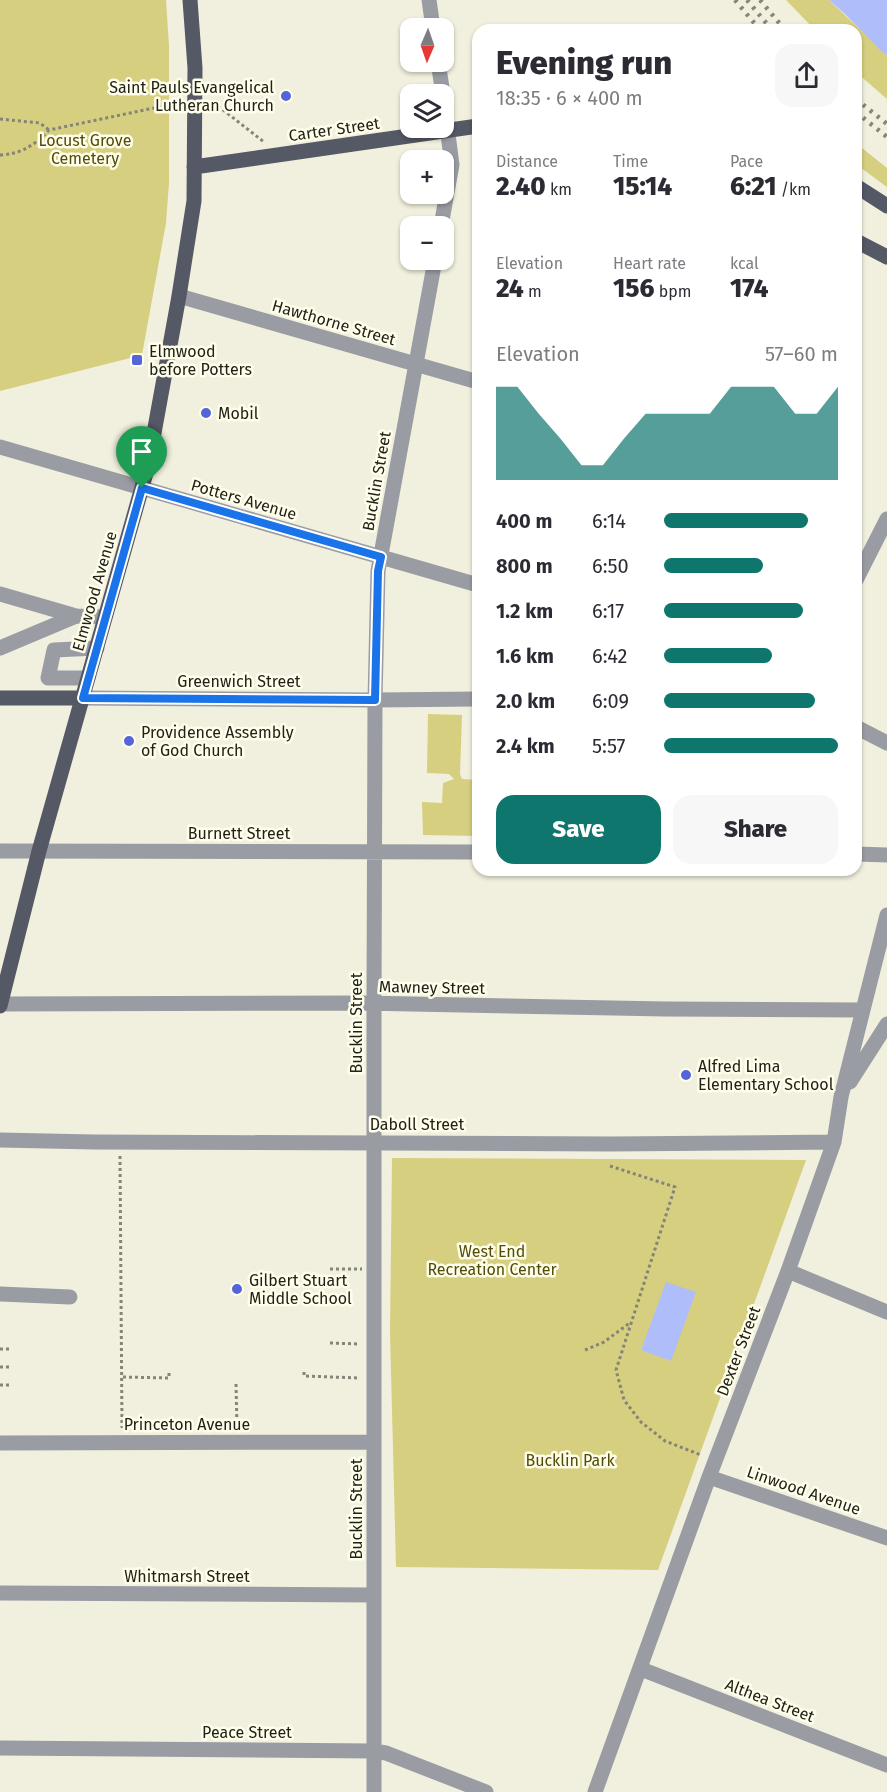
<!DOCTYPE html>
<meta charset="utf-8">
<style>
body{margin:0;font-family:"Fira Sans",sans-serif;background:#f7f7f7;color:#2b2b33;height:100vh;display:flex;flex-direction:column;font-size:22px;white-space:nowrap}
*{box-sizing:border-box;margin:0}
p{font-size:20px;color:#7c7c81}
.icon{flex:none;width:33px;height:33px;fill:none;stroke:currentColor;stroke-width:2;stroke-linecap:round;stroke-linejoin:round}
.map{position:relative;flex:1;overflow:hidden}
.details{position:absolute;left:472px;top:24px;width:390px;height:852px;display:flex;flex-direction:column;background:#fff;border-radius:18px;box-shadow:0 2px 4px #0004}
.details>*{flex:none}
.needle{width:39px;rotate:182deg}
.fabs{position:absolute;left:400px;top:18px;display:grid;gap:12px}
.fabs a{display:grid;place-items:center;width:54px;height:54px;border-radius:12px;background:#fff;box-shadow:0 2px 4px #0004;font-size:30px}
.pin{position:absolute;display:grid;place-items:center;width:51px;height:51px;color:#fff;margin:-62px -26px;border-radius:50% 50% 50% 0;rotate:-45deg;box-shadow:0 0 6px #0007}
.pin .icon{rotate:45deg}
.round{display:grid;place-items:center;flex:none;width:63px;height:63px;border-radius:18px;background:#f7f7f7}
.summary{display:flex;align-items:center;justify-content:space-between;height:102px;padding:0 24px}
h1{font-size:33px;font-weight:800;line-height:45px}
.figures{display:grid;grid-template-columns:repeat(3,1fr);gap:9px;height:102px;padding:6px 24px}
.figures div{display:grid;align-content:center}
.figures b{font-size:26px;font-weight:800}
.figures small{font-size:16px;font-weight:400}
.figures p{font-size:16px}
.chart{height:168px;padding:12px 24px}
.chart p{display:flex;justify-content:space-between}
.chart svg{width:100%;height:108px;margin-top:6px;fill:#0f766e;opacity:.7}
.cta{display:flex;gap:12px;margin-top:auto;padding:12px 24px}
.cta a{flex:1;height:69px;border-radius:18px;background:#0f766e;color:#fff;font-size:24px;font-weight:800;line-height:69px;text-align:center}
.cta a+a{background:#f7f7f7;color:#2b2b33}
ul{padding:0 24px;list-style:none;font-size:20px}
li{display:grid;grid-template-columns:96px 72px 1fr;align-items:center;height:45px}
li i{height:15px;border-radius:8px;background:#0f766e}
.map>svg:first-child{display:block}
.green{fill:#d6cf7f}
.water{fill:#afbefa}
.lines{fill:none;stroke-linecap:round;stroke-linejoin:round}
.path{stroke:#848478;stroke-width:3;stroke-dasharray:3 3;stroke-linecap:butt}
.minor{stroke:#9a9ca3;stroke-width:15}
.major{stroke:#555865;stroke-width:15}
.rail{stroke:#858578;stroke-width:4.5;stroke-dasharray:3 6;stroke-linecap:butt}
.route-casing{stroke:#fff;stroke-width:12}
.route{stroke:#1a73e8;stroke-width:8}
.poi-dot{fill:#5464da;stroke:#fffeeb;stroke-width:2}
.labels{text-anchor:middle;stroke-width:5;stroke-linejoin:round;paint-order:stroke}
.poi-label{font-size:16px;fill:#21211a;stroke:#fffeeb;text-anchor:start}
.street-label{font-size:16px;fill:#21211a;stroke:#fffeeb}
.park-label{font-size:16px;fill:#524c08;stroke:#fffeeb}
</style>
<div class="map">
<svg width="887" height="1792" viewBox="0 0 887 1792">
<rect width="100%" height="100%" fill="#f1f0de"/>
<path class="green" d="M0 0H166L169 46V183L166 223 142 355 0 391Z
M786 0H829L887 55V99L857 73 856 30H815Z
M857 144 887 168V187L857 165Z
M428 714 462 715 460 774 462 779 478 780V836L423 835 422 802 442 803 443 783 454 779 449 774 427 773Z
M392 1158 806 1160 658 1570 396 1567 390 1332Z"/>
<path class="water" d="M829 0H887V55L881 51 846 15Z
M666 1282 696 1292 671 1361 641 1350Z"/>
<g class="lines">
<path class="path" d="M218 106 264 142
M0 119 40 123 49 130
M0 155C21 154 35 145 49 130L173 104
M120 1156 122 1428
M610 1166 675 1187 616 1370 624 1400 641 1422 665 1441 701 1455
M330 1269H362
M330 1343 360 1344
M0 1349H10
M585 1350 604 1342 631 1322
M0 1367H9
M304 1372V1376L360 1378
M123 1377 169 1378V1372
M236 1384 237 1428
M0 1385H9"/>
<path class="minor" d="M429 0 433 28
M438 62 443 94
M441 226 452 165 444 103
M179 296 478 382
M0 447 478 585
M856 580 887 519
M0 594 76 616
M0 648 76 616 105 617
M88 678H48L54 650 97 648
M83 698 375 700 478 699
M856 727 887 743
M0 851 478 852
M856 854 887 855
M0 1004 362 1003 665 1009 863 1010
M850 1082 887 1024
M0 1140 94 1142 612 1144 834 1142
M788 1271 887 1312
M0 1294 70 1297
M0 1443 374 1442
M709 1477 887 1538
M0 1593 373 1595
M641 1669 887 1765
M0 1748 374 1751 386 1753 486 1792
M374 1792V1003L375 700 378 571 435 260
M595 1792 709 1477 788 1271 834 1142 841 1097 887 915"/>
<path class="major" d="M194 167 478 126
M856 186 887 206
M856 241 887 257
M0 698H83
M0 1006 39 851 148 466 179 296 194 201 195 68 190 0"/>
<path class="rail" d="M735 0 760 30
M747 0 772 30
M760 0 785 30
M856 99 887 124
M856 112 887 137"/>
</g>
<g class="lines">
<defs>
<path id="route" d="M142 488 381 557 378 571 375 700 83 698Z"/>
</defs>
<use href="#route" class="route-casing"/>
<use href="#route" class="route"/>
</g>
<g class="poi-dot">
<circle cx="286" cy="96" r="6"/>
<rect x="131" y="354" width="12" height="12" rx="3"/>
<circle cx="206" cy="413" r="6"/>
<circle cx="129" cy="741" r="6"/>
<circle cx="686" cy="1075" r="6"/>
<circle cx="237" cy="1289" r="6"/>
</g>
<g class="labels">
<g class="poi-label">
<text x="274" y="93" text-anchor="end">Saint Pauls Evangelical<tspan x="274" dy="18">Lutheran Church</tspan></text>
<text x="149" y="357">Elmwood<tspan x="149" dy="18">before Potters</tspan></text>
<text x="218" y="419">Mobil</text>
<text x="141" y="738">Providence Assembly<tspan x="141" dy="18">of God Church</tspan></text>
<text x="698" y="1072">Alfred Lima<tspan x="698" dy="18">Elementary School</tspan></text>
<text x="249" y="1286">Gilbert Stuart<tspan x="249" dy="18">Middle School</tspan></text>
</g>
<g class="street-label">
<text transform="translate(334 129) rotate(-8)" y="6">Carter Street</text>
<text transform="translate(334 322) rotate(16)" y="6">Hawthorne Street</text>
<text transform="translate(376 481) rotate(-80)" y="6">Bucklin Street</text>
<text transform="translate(244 499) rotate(16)" y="6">Potters Avenue</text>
<text transform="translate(94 591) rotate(-74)" y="6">Elmwood Avenue</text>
<text x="239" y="687">Greenwich Street</text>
<text x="239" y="839">Burnett Street</text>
<text transform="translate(432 987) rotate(1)" y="6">Mawney Street</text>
<text transform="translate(356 1023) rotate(-90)" y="6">Bucklin Street</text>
<text x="417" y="1130">Daboll Street</text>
<text transform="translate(738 1351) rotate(-69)" y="6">Dexter Street</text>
<text x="187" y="1430">Princeton Avenue</text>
<text transform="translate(804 1490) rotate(19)" y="6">Linwood Avenue</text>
<text transform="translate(356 1509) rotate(-90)" y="6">Bucklin Street</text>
<text x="187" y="1582">Whitmarsh Street</text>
<text transform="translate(770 1700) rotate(21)" y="6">Althea Street</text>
<text x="247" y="1738">Peace Street</text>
</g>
<g class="park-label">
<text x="85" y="146">Locust Grove<tspan x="85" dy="18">Cemetery</tspan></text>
<text x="492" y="1257">West End<tspan x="492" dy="18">Recreation Center</tspan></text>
<text x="570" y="1466">Bucklin Park</text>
</g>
</g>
</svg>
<div class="fabs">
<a><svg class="needle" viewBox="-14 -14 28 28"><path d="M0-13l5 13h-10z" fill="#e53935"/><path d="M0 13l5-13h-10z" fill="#7c7c81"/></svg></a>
<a><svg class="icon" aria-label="layers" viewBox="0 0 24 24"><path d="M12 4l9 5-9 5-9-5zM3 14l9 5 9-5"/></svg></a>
<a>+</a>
<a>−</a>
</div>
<div class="pin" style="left:142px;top:488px;background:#1e9e55"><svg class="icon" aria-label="arrive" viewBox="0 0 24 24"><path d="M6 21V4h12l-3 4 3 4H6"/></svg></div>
<section class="details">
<div class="summary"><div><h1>Evening run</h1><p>18:35 · 6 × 400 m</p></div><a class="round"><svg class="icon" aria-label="share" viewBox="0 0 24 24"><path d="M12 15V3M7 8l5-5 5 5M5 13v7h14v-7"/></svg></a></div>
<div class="figures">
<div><p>Distance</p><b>2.40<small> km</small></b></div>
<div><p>Time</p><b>15:14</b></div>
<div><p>Pace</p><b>6:21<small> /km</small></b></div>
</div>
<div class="figures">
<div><p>Elevation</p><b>24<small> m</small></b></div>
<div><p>Heart rate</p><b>156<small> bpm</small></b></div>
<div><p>kcal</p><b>174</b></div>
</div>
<div class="chart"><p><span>Elevation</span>57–60 m</p>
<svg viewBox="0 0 160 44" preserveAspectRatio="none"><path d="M0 44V6L10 6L20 17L30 27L40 38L50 38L60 27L70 17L80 17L90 17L100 17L110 6L120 6L130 6L140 17L150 17L160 6V44z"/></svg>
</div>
<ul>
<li><b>400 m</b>6:14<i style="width:83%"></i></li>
<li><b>800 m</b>6:50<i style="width:57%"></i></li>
<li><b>1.2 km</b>6:17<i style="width:80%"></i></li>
<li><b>1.6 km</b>6:42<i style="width:62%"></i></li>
<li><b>2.0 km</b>6:09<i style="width:87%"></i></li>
<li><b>2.4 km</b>5:57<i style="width:100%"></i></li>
</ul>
<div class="cta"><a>Save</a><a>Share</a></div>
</section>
</div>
